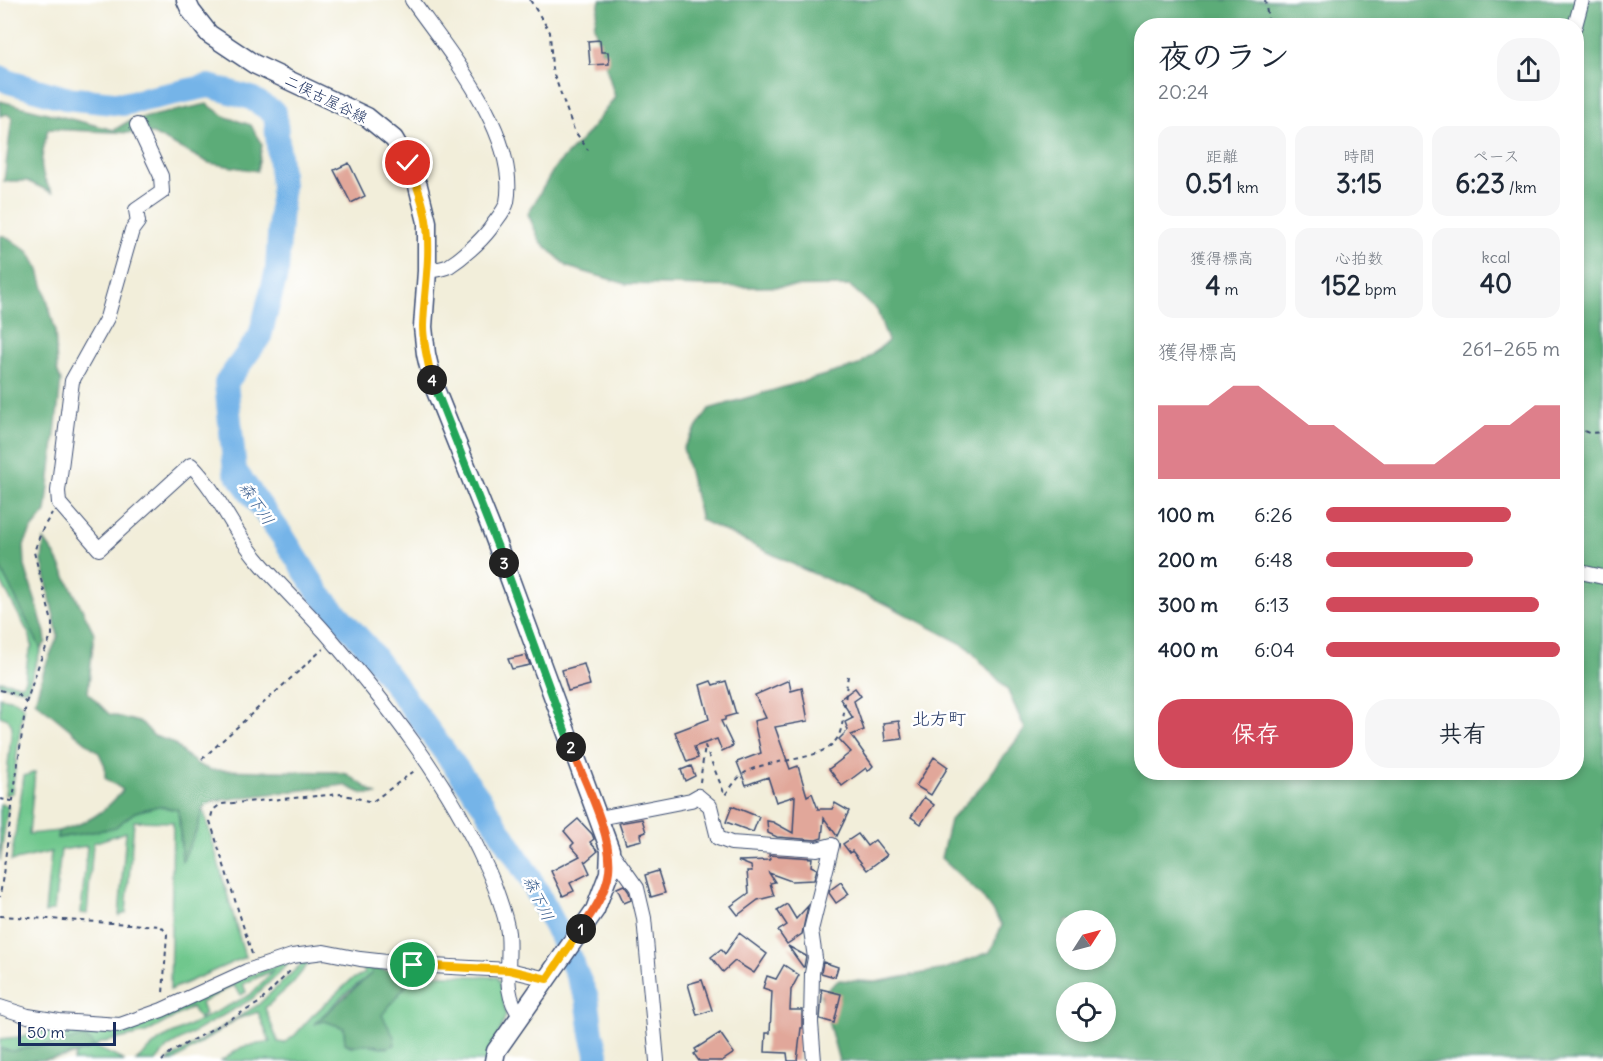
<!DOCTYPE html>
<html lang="ja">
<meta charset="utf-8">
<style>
body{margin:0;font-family:Delius,"Klee One",sans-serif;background:#f6f6f7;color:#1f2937;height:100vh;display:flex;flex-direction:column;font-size:22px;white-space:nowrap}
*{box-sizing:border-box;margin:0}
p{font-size:20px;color:#747a83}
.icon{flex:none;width:33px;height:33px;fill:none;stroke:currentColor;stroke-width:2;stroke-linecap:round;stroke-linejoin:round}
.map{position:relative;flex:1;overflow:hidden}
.panel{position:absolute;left:1134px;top:18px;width:450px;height:762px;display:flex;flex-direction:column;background:#fff;border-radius:24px;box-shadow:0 3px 9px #0003}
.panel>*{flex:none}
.needle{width:39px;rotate:54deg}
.fabs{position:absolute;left:1056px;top:910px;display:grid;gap:12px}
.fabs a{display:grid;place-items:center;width:60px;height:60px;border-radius:50%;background:#fff;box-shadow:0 3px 9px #0003;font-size:30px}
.scale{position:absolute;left:18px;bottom:15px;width:98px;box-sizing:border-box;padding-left:6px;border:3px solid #1b2f5e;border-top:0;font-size:16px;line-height:21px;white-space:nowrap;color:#1b2f5e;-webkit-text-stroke:4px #fff;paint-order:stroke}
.pin{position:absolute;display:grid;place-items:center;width:51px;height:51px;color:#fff;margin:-26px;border:3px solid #fff;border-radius:50%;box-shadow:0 2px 6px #0007}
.km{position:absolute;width:30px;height:30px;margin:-15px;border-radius:50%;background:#222;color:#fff;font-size:16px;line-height:30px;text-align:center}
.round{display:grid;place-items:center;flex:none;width:63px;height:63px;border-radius:24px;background:#f6f6f7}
.head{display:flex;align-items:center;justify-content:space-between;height:102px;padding:0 24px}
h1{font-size:33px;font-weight:800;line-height:45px}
.metrics{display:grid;grid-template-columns:repeat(3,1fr);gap:9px;height:102px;padding:6px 24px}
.metrics div{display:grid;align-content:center;border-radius:15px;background:#f6f6f7;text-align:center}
.metrics b{font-size:26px;font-weight:800}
.metrics small{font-size:16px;font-weight:400}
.metrics p{font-size:16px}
.chart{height:168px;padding:12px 24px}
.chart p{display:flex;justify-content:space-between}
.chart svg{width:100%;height:108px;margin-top:6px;fill:#d1495b;opacity:.7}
.cta{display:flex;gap:12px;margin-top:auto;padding:12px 24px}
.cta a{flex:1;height:69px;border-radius:24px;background:#d1495b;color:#fff;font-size:24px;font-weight:800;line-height:69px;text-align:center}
.cta a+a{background:#f6f6f7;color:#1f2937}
ul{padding:0 24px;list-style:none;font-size:20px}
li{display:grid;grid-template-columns:96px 72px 1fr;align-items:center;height:45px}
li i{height:15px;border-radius:8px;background:#d1495b}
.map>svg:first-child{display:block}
.green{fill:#6fc78d;stroke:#457b76;stroke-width:1.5;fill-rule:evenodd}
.forest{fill:#5bac78;stroke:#3b6e6b;stroke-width:1.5;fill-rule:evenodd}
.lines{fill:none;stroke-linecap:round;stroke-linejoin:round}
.river{stroke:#74b4e8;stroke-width:24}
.building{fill:#e1a79a}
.minor-casing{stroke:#3b4c71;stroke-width:16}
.major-casing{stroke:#3b4c71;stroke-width:21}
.path{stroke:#3b4c71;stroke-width:2;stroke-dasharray:4.5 4.5;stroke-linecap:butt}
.minor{stroke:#fff;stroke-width:14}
.major{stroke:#fff;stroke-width:18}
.split-1-casing{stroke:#fff;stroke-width:12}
.split-2-casing{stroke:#fff;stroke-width:12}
.split-3-casing{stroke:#fff;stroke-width:12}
.split-4-casing{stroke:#fff;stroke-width:12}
.split-5-casing{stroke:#fff;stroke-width:12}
.split-1{stroke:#f5b400;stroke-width:8}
.split-2{stroke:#f0652b;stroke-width:8}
.split-3{stroke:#22a559;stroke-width:8}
.split-4{stroke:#22a559;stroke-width:8}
.split-5{stroke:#f5b400;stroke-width:8}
.labels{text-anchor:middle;stroke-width:5;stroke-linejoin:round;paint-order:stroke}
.street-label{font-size:15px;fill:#1b2f5e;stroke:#fff}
.water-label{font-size:16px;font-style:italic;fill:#3a5e8e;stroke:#fff}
.quarter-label{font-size:18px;fill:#1b2f5e;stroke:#fff}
</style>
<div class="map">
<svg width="1603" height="1061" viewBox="0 0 1603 1061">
<rect width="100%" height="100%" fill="#fff"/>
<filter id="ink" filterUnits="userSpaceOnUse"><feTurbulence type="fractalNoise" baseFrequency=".0167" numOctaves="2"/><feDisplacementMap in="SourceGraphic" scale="12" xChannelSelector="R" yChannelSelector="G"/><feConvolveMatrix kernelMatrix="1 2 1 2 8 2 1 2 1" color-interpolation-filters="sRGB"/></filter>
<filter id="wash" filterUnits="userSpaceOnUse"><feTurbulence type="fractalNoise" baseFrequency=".008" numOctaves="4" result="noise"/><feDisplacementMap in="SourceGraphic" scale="24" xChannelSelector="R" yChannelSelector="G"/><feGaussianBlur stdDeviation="1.35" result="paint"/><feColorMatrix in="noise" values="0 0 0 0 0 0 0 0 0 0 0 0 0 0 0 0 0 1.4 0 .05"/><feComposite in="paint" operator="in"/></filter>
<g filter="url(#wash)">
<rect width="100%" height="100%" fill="#f2eeda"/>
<path class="green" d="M0 567 41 649 27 690 0 685V681L22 685 25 680 28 656 32 646 30 636 0 580Z
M0 697C9 699 18 699 23 707L12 793 5 795 12 726 8 719 0 716Z
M35 772 29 834 58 831 57 838 114 828 135 812 158 806 178 810 182 861 197 829 203 808 245 957 170 990 173 822 134 821 126 913 119 916 126 832 93 843 87 914 81 913 87 846 61 850 54 910 45 913 51 852 11 861 24 776Z
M0 804 8 806 0 861Z
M312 954 370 968 372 973 345 994 315 1023 325 1021 344 1028 345 1043 352 1047 366 1044 387 1048 384 1021 381 1015 407 983 404 973 497 977 500 982 506 1015 489 1061H221L242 1047 270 1042 258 1012 237 1019 174 1061H167L258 1005ZM313 958 362 968 365 973 351 980 312 1016 295 1035 284 1043 278 1042 265 1008 292 984Z
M293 959 252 999 168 1047 156 1061H136L160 1040 250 995 274 970 243 984 246 992 241 995 233 985 201 1003 205 1014 199 1019 192 1007 146 1033 100 1043 95 1047 125 1061H73L76 1053 87 1051H13L0 1049V1039L19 1037 50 1029 85 1032 131 1029 221 986Z"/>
<path class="forest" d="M600 0H1603V1061H839L821 995 839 980 876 982 945 969 990 952 1002 925 981 895 941 858 950 820 984 783 1025 729 1007 689 966 646 888 605 803 569 701 520 683 448 709 409 859 365 888 341 877 310 850 286 748 287 626 284 568 267 540 241 528 214 555 167 588 133 615 97 594 26ZM1142 26H1576V772H1142ZM1066 921H1106V960H1066ZM1066 993H1106V1032H1066Z
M0 101 114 130 129 121 207 104 226 117 251 125 262 145 257 171 209 163 153 134 48 129C42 156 35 170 53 193L27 181H4L12 118 7 114 0 116Z
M0 236H5L29 252 39 270 55 329 57 370 61 381 46 512 31 530 24 545 25 566 45 633 46 642 41 649 0 567Z
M44 540 55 555 94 633 88 693 109 714 142 723 154 736 172 742 184 754 199 765 210 770 336 772 347 774 376 794H363L344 785 213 801 203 808 197 829 182 862 180 823 178 810 158 806 135 812 114 828 57 838 58 831C88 823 103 814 123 790L105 778V766L99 753 35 701 45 667 58 636 42 561Z
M370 968 404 973 408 983 382 1015 394 1037 395 1045C383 1050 376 1044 365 1044 356 1045 353 1047 345 1043L344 1028 325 1021 314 1024 372 973Z
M83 1037 92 1042 94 1047C66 1061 31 1061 0 1061V1049L13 1051Z"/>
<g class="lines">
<path class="river" d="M0 77 9 82 65 98 123 104 209 86 251 98 275 113 282 186 277 271 260 336 226 383 235 471 283 537 320 595 367 647 483 804 529 877 559 933 587 998 592 1034 597 1053V1061"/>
</g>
<g id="blocks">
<path class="building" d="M600 40 601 52H608L609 64 590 65 588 41Z
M349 163 365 196 351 203 334 170Z
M526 655 530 665 512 669 508 659Z
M584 664 590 685 568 691 562 670Z
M789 680 791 691 802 688 808 721 775 727 790 769 798 766 807 796 812 793 818 809H832L835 803 849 811 837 836 824 818 822 838 816 840 777 837 768 833 767 821 773 822 793 833 795 796 776 802 768 777 746 785 737 762 761 753 754 721 766 718 755 695Z
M711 681 713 685 726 681 736 714 725 717V720L721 721 733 746 722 751 717 739 694 747 698 758 687 762 675 732 709 719 700 685Z
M855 688 861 696 854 701 864 730 851 735 873 766 868 771 866 768 842 786 829 769 851 752 839 739 848 730 845 722 853 718 840 699Z
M899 721 902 739 885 741 883 723Z
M934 757 948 767 931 795 916 786Z
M691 766 695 776 685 781 681 770Z
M924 797 934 805 921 824 911 817Z
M732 806 759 817 753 832 726 822Z
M578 819 592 834 594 839 590 842 598 851 585 862 584 860 590 873 570 883 574 891 563 896 551 871 580 856 571 846 574 843 564 831Z
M642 819 646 832 641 834 642 840 626 844 619 823Z
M858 834 867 846 875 840 887 855 867 870 852 851 850 853 843 844Z
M769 855 812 858 811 866 817 869 814 880 791 881 769 873 775 882 770 883 774 896 758 900 738 915 731 906 749 893 747 871H752L751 866 738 861 770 860Z
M658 871 665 893 651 897 645 875Z
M841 882 849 894 836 903 829 893 830 890Z
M624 885 629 892 631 900 624 903 617 888Z
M787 904 796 919 808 906 802 934 787 944 778 931 787 925 777 910Z
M739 933 767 954 754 973 735 961 723 972 711 957 721 949 725 954Z
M788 946 806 956 804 967H803Z
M823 962 838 967 835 977 821 973Z
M784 965 799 975 791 990 790 1010H802V1028H801L797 1061H788L787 1053 765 1052 766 1033H770L772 991 763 988 767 976 776 979Z
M702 980 712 1010 697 1015 688 984Z
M821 989 841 994 834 1023 820 1019 822 995Z
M720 1033 734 1053 722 1061H699L694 1054 697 1052 695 1049Z"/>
</g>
</g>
<g filter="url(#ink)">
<use href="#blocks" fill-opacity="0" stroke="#3b4c71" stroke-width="1.5"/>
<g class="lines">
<defs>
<path id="minor" d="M412 0C449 52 519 135 507 202 505 211 495 221 490 229 480 242 463 257 449 266 443 269 434 270 427 271
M1575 26 1582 0
M137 125 161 176 162 192 136 210 138 222 132 230 107 318 72 381 58 491 59 503 99 549 191 465C219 493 232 530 257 559 278 584 303 607 325 632 386 703 446 778 485 864 493 880 506 915 508 933 511 960 501 994 521 1016
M1576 571 1603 577
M599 818 691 800 698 796 710 806 718 838 731 843 817 849 832 845 811 930 815 958 812 973 811 1023 814 1061
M610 850 637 888 644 918 657 1061
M0 1007 28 1016 59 1021 120 1025 162 1010 247 971 292 956 324 952 360 959 413 965 509 970 547 979"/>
<path id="major" d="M186 0 191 11 209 34 254 64 367 117 394 139 408 163 418 186 427 222V271L423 327 426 354 433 384 491 528 610 850 609 873 595 910 496 1051 494 1061"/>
</defs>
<use href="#minor" class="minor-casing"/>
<use href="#major" class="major-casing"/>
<path class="path" d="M530 0 550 32 552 69 574 130 588 150
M1265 0 1269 26
M1576 428 1589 433 1603 432
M0 690 19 695 26 703 0 897
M26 703 40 661 52 635V622L34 552 42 530 52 513
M202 759 323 649
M700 782 705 746 725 795C731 788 736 779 743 774 768 756 825 765 839 735 845 721 845 693 848 676
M0 799 12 801
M0 916 161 926 167 934 163 994
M252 954 210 821 213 810 221 804 341 794 372 802 417 769
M162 1061 171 1052 259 1003 291 970"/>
<use href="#minor" class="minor"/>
<use href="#major" class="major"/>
</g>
</g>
<g class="lines" filter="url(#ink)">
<defs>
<path id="split-1" d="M413 965 509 970 547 979 581 929"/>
<path id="split-2" d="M571 747C584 781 613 835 609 871 607 891 593 912 581 929"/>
<path id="split-3" d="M504 563 571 747"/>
<path id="split-4" d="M432 380 504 563"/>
<path id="split-5" d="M408 163C416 182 423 200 426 220 432 255 424 291 423 326 423 344 428 362 432 380"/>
</defs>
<use href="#split-1" class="split-1-casing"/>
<use href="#split-2" class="split-2-casing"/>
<use href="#split-3" class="split-3-casing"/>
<use href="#split-4" class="split-4-casing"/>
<use href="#split-5" class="split-5-casing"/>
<use href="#split-1" class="split-1"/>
<use href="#split-2" class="split-2"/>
<use href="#split-3" class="split-3"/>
<use href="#split-4" class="split-4"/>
<use href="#split-5" class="split-5"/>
</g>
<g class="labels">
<g class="street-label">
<text transform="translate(326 99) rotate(26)" y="5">二俣古屋谷線</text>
</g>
<g class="water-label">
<text transform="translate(257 503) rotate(56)" y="6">森下川</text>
<text transform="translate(539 898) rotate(64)" y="6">森下川</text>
</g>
<g class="quarter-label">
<text x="939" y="725">北方町</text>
</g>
</g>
</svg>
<div class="fabs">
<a><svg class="needle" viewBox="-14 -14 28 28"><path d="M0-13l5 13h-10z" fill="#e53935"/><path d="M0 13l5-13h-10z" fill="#747a83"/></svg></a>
<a><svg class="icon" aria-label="locate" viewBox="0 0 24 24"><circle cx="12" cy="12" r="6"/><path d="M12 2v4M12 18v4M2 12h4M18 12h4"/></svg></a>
</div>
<div class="scale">50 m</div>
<div class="pin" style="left:413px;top:965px;background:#1e9e55"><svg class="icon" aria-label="arrive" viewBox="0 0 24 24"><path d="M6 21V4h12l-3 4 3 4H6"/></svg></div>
<div class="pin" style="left:408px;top:163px;background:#d93025"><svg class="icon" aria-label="check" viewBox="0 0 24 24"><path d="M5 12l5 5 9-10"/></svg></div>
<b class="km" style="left:581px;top:929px">1</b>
<b class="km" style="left:571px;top:747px">2</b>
<b class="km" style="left:504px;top:563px">3</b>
<b class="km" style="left:432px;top:380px">4</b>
<section class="panel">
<div class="head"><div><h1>夜のラン</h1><p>20:24</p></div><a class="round"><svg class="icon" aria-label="share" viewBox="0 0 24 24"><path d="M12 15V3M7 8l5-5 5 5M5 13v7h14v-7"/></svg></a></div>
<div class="metrics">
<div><p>距離</p><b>0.51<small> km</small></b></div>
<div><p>時間</p><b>3:15</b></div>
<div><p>ペース</p><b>6:23<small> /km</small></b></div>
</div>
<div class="metrics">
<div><p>獲得標高</p><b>4<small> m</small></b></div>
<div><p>心拍数</p><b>152<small> bpm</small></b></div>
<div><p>kcal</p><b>40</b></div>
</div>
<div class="chart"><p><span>獲得標高</span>261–265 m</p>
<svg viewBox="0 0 160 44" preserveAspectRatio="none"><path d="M0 44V14L10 14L20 14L30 6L40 6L50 14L60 22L70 22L80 30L90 38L100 38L110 38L120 30L130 22L140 22L150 14L160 14V44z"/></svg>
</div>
<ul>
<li><b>100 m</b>6:26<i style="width:79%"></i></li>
<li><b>200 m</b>6:48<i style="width:63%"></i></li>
<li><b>300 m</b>6:13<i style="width:91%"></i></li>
<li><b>400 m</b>6:04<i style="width:100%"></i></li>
</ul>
<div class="cta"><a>保存</a><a>共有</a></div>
</section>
</div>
